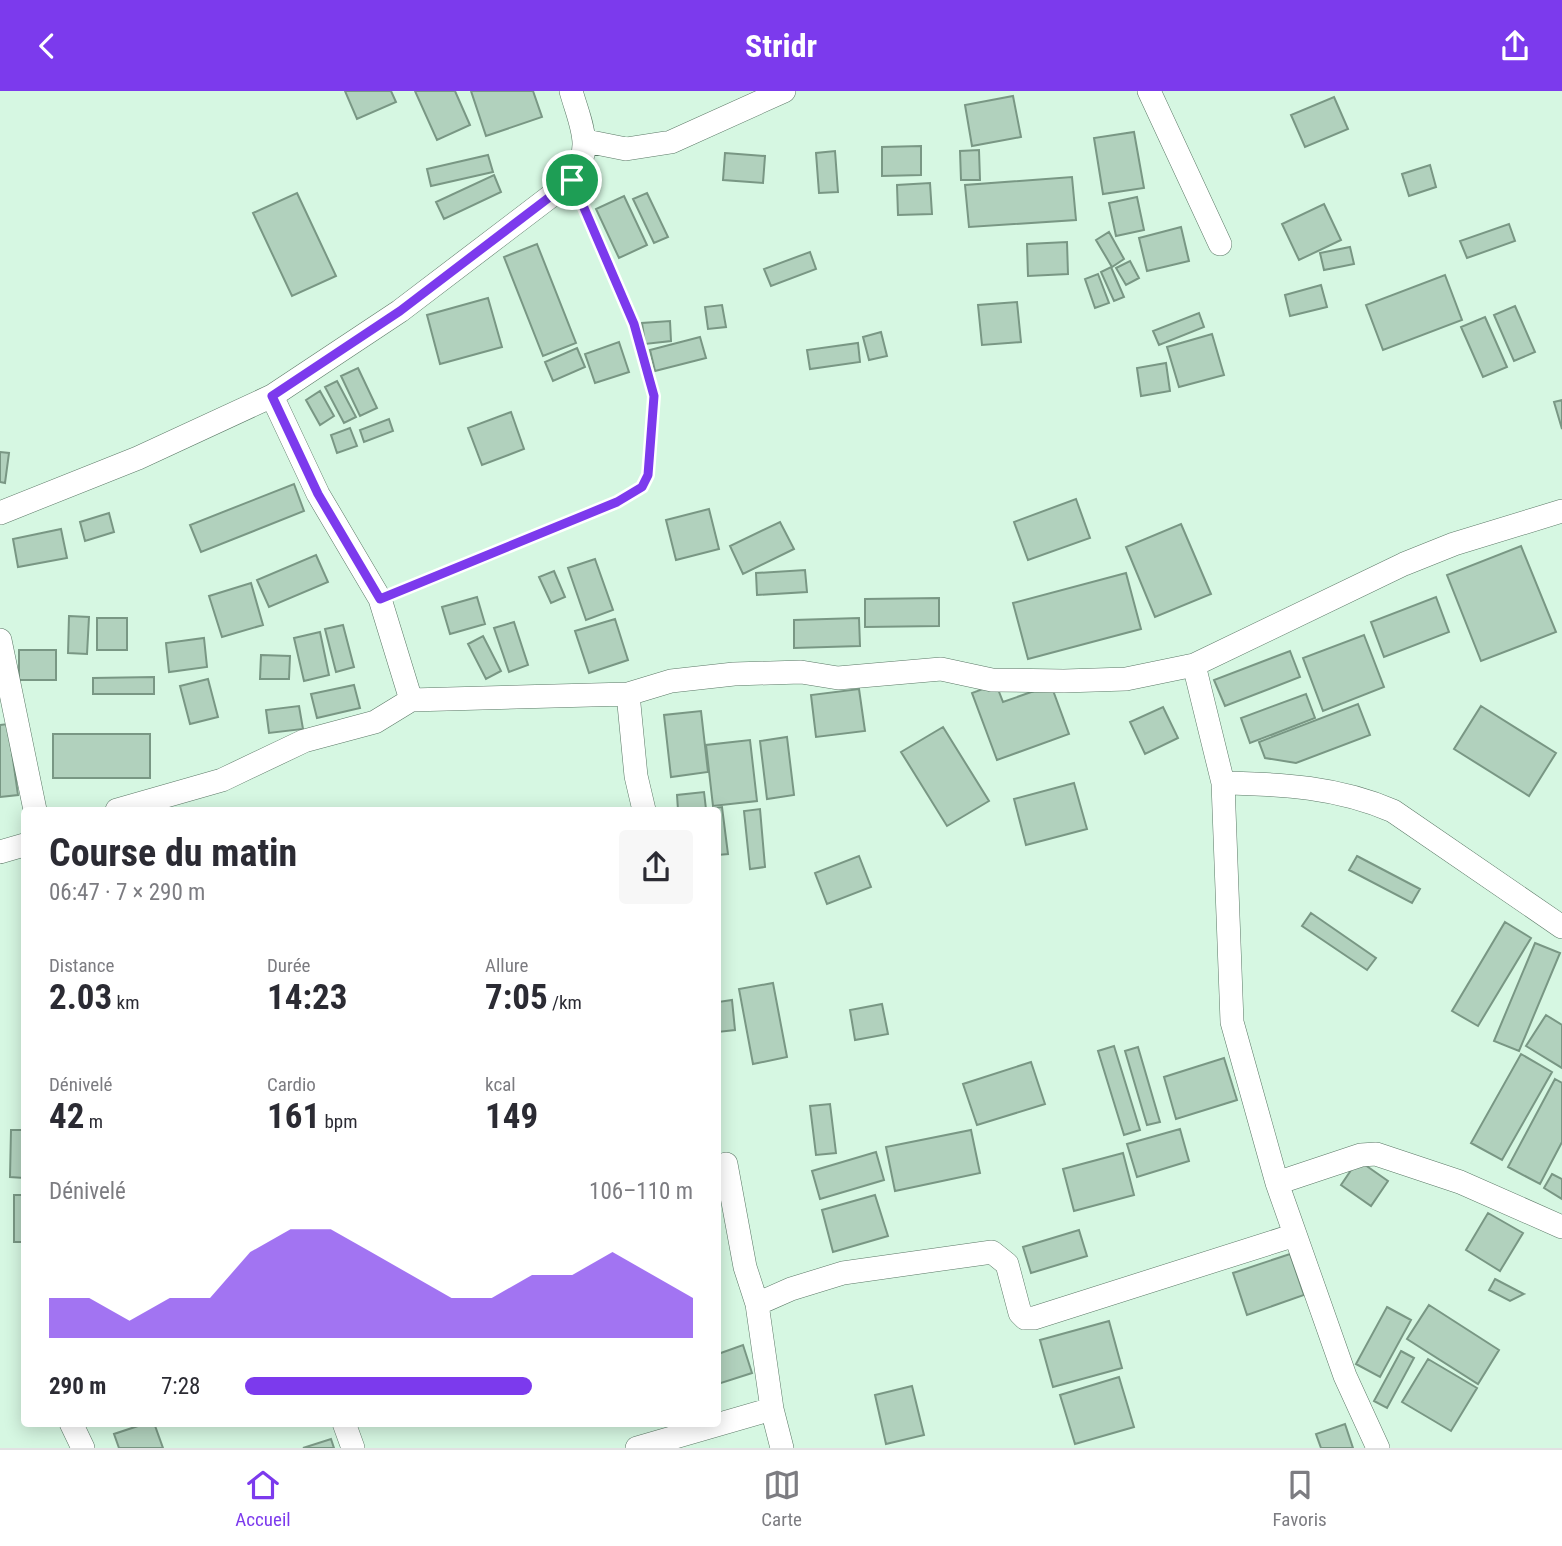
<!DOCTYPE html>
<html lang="fr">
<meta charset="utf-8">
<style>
body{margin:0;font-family:"Roboto Condensed",sans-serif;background:#f7f7f7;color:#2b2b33;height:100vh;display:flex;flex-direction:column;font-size:26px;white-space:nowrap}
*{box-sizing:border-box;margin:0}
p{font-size:23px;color:#7c7c81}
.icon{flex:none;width:38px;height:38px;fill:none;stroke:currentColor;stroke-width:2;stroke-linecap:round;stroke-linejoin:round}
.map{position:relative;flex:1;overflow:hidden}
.sheet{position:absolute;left:21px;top:716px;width:700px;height:620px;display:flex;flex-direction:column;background:#fff;border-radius:7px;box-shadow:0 4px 18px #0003}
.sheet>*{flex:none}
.pin{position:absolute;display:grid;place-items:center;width:60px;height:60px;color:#fff;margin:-30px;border:4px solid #fff;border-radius:50%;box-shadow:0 2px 7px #0007}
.round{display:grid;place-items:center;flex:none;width:74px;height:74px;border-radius:7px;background:#f7f7f7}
.head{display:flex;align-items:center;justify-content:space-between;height:119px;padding:0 28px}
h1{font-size:38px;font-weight:700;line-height:52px}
.metrics{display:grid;grid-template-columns:repeat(3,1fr);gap:10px;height:119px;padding:7px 28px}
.metrics div{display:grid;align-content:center}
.metrics b{font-size:35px;font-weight:700}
.metrics small{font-size:19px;font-weight:400}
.metrics p{font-size:19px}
.chart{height:196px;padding:14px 28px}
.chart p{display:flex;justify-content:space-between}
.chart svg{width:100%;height:126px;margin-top:7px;fill:#7c3aed;opacity:.7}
ul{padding:0 28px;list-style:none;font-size:23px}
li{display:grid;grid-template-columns:112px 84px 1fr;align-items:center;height:52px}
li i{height:18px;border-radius:9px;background:#7c3aed}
header{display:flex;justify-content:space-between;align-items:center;height:91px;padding:0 28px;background:#7c3aed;color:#fff;font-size:32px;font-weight:700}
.tabs{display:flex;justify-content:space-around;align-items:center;height:98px;border-top:2px solid #e1e1e2;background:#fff;font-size:19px;color:#7c7c81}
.tabs a{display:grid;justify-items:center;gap:4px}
.tabs .active{color:#7c3aed}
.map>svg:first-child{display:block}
.building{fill:#b1d1bd;stroke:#799784;stroke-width:2}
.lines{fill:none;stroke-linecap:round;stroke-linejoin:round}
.minor-casing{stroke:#5b7866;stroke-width:24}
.path{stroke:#7b9384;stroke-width:4.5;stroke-dasharray:5 5;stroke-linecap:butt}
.minor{stroke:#fff;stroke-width:23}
.route-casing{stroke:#fff;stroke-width:14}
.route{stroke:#7c3aed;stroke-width:9}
</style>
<header><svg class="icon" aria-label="back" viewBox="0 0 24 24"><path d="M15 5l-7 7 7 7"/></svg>Stridr<svg class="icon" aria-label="share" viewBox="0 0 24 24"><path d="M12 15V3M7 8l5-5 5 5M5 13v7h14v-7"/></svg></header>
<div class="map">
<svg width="1562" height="1357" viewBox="0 0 1562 1357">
<rect width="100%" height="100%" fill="#d6f7e2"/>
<path class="building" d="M345 0H391L396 11 357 28Z
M415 0H455L470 34 437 49Z
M471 0H533L542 26 486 45Z
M1013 5 1021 46 972 55 965 14Z
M1334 6 1348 38 1305 56 1291 24Z
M1134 41 1144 97 1103 103 1094 47Z
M921 55V84L882 85V56Z
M979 59 980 89H961L960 60Z
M835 60 838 101 819 102 816 62Z
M725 62 765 65 763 92 723 89Z
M488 64 493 81 431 95 427 78Z
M1430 74 1436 96 1409 105 1402 83Z
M494 84 501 101 444 128 436 111Z
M1072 86 1076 129 969 136 965 94Z
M930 92 932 123 898 124 897 94Z
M297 102 336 185 292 205 253 122Z
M647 102 668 146 654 152 633 108Z
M624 105 647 154 619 167 596 118Z
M1137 106 1144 139 1116 145 1109 112Z
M1324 113 1341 149 1299 169 1282 133Z
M1509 133 1515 150 1467 167 1460 150Z
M1181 136 1189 170 1147 180 1139 147Z
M1109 141 1124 168 1112 176 1096 149Z
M1067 151 1068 183 1028 185 1027 153Z
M537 153 576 252 543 265 504 166Z
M1350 156 1354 173 1324 179 1320 162Z
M810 161 816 178 771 195 764 178Z
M1130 170 1139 187 1126 194 1116 177Z
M1111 176 1124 206 1114 210 1101 181Z
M1098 183 1109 212 1095 217 1085 188Z
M1445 184 1462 229 1383 259 1366 214Z
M1321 194 1327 216 1290 225 1285 204Z
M488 207 502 256 440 273 427 224Z
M1017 211 1021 251 982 254 978 214Z
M722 214 726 236 708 238 705 216Z
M1515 215 1535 261 1514 270 1494 224Z
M1199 222 1204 236 1159 254 1153 240Z
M1485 226 1507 276 1483 286 1461 236Z
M670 230 671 250 645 253 642 232Z
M881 241 887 265 869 269 863 246Z
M1212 243 1224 284 1179 296 1167 256Z
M700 246 706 267 655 280 650 259Z
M619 251 629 281 595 292 585 263Z
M858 252 860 271 810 278 807 259Z
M577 257 585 276 553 290 545 271Z
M1166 272 1170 300 1141 305 1137 277Z
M358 277 377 317 360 325 341 285Z
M337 290 356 326 344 332 325 296Z
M320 300 334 325 320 334 306 309Z
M1562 309V338L1554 311Z
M511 321 524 358 482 374 468 337Z
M389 328 393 340 364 351 360 339Z
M350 337 357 355 337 362 331 344Z
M0 361 9 362 5 392 0 391Z
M294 393 304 420 201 461 190 434Z
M1076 408 1090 447 1028 469 1014 431Z
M709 418 719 458 676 469 666 429Z
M109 422 114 441 85 450 80 431Z
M780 431 794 458 743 483 730 455Z
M1181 433 1211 503 1155 526 1126 456Z
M61 438 67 467 18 476 13 448Z
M1521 455 1556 541 1481 570 1447 484Z
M316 464 328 491 269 516 257 489Z
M595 468 613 519 586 529 568 477Z
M805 479 807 501 757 504 756 482Z
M554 480 565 506 551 512 539 486Z
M1126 482 1141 538 1028 568 1013 512Z
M251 492 263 534 222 546 209 505Z
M477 506 485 533 450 543 442 516Z
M1436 506 1449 541 1384 566 1371 531Z
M939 507V535L865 536V508Z
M69 525 89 526 87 563 68 562Z
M97 527H127V559H97Z
M859 527 860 555 794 557V529Z
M615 528 628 569 589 582 575 540Z
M514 531 528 574 509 581 494 537Z
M343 534 354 576 336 581 325 538Z
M320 541 329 584 304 590 294 547Z
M1364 544 1384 596 1323 620 1303 567Z
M483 545 501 580 486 588 468 553Z
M204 547 207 576 169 581 166 552Z
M19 559H56V589H19Z
M1290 560 1300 586 1225 615 1214 589Z
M261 564 290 565 289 588H260Z
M154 586V603H93V587Z
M208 588 218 626 190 633 180 595Z
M996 593 1003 611 1051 594 1069 643 997 669 972 602Z
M354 594 360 617 317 627 311 603Z
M859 598 865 640 816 646 811 604Z
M1306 603 1315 627 1250 652 1241 627Z
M1358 613 1370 644 1296 672 1265 667 1259 651Z
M299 615 303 638 269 642 266 619Z
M1481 615 1556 662 1529 705 1454 658Z
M1163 616 1178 647 1145 663 1130 631Z
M701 620 708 681 671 686 664 624Z
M8 633 18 704 0 706V634Z
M943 636 989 710 947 735 901 661Z
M53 643H150V687H53Z
M787 646 794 704 767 708 760 650Z
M750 649 757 710 713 715 706 654Z
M1074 692 1087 738 1026 754 1014 708Z
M704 701 706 718 722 716 728 763 718 764V719H678L677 704Z
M760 718 765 776 750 778 744 720Z
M859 765 871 796 827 813 815 782Z
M1357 765 1420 798 1412 812 1349 779Z
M1311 822 1376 867 1367 879 1302 835Z
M1505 831 1531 847 1478 935 1452 920Z
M1535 852 1560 862 1519 960 1494 950Z
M773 892 787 966 753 973 739 898Z
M732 909 735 939 718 941V911Z
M882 913 888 943 855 949 850 919Z
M1546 924 1562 934V977L1526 955Z
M1114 955 1140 1039 1124 1044 1098 960Z
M1138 956 1160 1031 1147 1034 1125 960Z
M1521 963 1552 981 1502 1069 1471 1052Z
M1224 967 1237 1009 1176 1028 1164 986Z
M1031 971 1045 1013 977 1034 963 993Z
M1555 988 1562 992V1051L1540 1093 1508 1076Z
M830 1013 836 1062 816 1064 810 1015Z
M1180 1038 1189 1070 1137 1086 1127 1053Z
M11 1039H24V1087L10 1086Z
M971 1039 980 1082 895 1100 886 1056Z
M876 1061 884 1089 820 1108 812 1080Z
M1123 1062 1134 1104 1074 1120 1063 1078Z
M1358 1069 1388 1090 1371 1115 1341 1094Z
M1552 1083 1562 1088V1108L1544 1097Z
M14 1104H24V1151H14Z
M875 1104 888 1145 833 1161 822 1119Z
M1488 1122 1523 1142 1500 1180 1466 1159Z
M1079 1139 1087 1165 1031 1182 1023 1156Z
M1290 1163 1304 1204 1247 1224 1233 1182Z
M1495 1188 1524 1203 1510 1210 1489 1199Z
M1429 1214 1499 1259 1478 1293 1407 1248Z
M1387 1216 1411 1229 1380 1286 1356 1273Z
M1109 1230 1122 1277 1053 1296 1040 1249Z
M743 1254 752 1282 718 1293V1263Z
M1401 1260 1414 1267 1387 1317 1374 1310Z
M1428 1268 1477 1297 1451 1340 1402 1311Z
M1119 1286 1134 1336 1075 1353 1060 1304Z
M912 1295 924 1344 886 1353 875 1304Z
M147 1332H154L163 1357H119L114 1343Z
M1345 1333 1353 1357H1321L1316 1343Z
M331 1348 334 1357H303Z"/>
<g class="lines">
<defs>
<path id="minor" d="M1149 0 1220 153
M586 50 626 58 671 51 784 0
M272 305 318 403 380 508 411 609
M0 422 138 367 272 305 400 220 572 89C594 56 581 35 571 0
M0 549 35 719
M1194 574 1404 473 1454 453 1562 420
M628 603 636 685 644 719
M1223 692C1282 693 1338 696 1393 720L1562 836
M117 719 222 689 304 650 375 631 411 609 628 603 671 590 734 583 801 581 838 587 941 578 992 589 1064 590 1126 588 1194 574 1223 692 1232 931 1277 1092 1345 1285 1378 1357
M0 761 24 754
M726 1073 745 1176 757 1213 772 1318 782 1357
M1277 1092 1361 1064 1376 1063 1460 1091 1562 1136
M757 1213 791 1198 843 1182 992 1161 1007 1173 1020 1222 1025 1227H1034L1295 1144
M71 1332 83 1357
M344 1332 353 1357
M637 1357 772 1318"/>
</defs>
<use href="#minor" class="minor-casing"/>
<path class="path" d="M403 499 617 411 642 396 648 384 654 305 634 233 583 113"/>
<use href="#minor" class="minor"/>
</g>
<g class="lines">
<defs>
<path id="route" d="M572 89 634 233 654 305 648 384 642 396 617 411 380 508 318 403 272 305 400 220Z"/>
</defs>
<use href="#route" class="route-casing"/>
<use href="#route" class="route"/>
</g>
</svg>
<div class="pin" style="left:572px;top:89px;background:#1e9e55"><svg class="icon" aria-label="arrive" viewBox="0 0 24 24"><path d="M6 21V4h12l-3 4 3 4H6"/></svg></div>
<section class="sheet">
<div class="head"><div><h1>Course du matin</h1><p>06:47 · 7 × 290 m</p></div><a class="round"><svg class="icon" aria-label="share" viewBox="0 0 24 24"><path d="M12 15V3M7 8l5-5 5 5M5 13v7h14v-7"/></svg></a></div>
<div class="metrics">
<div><p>Distance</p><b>2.03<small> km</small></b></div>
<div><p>Durée</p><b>14:23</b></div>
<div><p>Allure</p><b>7:05<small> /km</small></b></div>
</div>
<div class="metrics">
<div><p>Dénivelé</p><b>42<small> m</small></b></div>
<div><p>Cardio</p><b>161<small> bpm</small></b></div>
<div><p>kcal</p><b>149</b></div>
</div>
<div class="chart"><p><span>Dénivelé</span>106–110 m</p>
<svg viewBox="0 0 160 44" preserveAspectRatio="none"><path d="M0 44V30L10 30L20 38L30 30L40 30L50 14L60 6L70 6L80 14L90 22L100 30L110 30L120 22L130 22L140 14L150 22L160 30V44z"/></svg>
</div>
<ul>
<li><b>290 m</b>7:28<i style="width:64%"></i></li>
</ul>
</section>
</div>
<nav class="tabs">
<a class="active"><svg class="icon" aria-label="home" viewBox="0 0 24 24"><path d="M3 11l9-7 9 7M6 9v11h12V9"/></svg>Accueil</a>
<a><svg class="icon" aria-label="map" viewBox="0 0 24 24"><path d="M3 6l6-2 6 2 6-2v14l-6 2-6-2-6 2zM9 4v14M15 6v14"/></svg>Carte</a>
<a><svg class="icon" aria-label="saved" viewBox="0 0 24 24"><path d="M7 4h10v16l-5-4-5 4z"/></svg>Favoris</a>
</nav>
